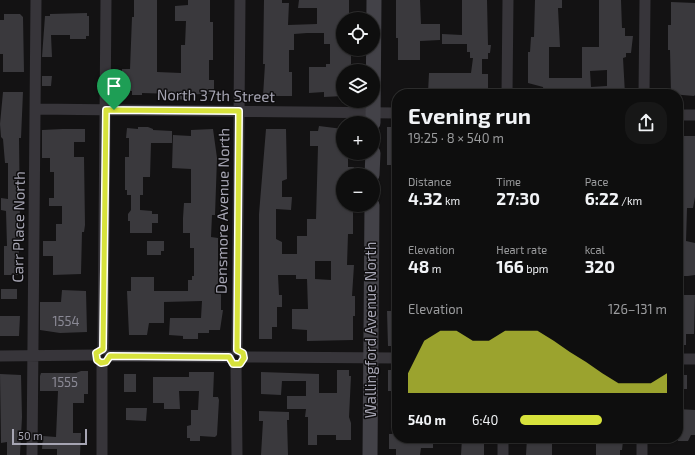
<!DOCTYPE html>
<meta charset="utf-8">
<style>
body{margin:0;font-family:"Exo 2",sans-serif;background:#171717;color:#f1f3f6;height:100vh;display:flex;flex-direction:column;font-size:15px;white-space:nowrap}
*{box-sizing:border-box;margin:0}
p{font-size:13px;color:#9b9c9e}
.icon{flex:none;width:22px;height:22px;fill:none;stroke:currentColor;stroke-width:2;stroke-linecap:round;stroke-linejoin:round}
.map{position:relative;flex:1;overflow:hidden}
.sheet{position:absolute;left:392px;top:89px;width:291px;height:354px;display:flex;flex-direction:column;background:#0e0e0e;border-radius:16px;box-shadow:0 1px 3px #0004,0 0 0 1px #2e2e2e}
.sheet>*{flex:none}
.buttons{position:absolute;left:336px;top:12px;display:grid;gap:8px}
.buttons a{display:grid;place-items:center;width:44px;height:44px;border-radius:50%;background:#0e0e0e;box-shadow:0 1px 3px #0004,0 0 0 1px #2e2e2e;font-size:20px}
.scale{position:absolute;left:12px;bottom:10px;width:75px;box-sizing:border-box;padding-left:4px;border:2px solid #a6a5b3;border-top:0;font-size:11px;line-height:14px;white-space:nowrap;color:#a6a5b3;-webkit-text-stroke:3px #0e0d0e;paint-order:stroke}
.pin{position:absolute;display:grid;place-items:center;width:34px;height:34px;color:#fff;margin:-41px -17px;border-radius:50% 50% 50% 0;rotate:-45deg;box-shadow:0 0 4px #0007}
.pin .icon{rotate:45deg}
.round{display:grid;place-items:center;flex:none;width:42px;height:42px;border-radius:16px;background:#171717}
.head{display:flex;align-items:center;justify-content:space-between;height:68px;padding:0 16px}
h1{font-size:22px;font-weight:700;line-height:30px}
.figures{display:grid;grid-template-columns:repeat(3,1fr);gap:6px;height:68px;padding:4px 16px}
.figures div{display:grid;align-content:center}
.figures b{font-size:17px;font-weight:700}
.figures small{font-size:11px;font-weight:400}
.figures p{font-size:11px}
.chart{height:112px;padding:8px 16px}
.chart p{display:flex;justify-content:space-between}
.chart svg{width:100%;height:72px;margin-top:4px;fill:#d7e23c;opacity:.7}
ul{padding:0 16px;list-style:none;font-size:13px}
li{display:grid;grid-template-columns:64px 48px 1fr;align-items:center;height:30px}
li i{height:10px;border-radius:5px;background:#d7e23c}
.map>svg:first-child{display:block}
.building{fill:#3a393d;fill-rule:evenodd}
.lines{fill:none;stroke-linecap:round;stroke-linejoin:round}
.street{stroke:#37353a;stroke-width:11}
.secondary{stroke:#434248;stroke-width:15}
.route-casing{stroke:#fff;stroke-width:8}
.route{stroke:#d7e23c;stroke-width:5}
.labels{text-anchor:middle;stroke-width:3;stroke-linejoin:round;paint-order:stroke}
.number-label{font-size:13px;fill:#8b8a96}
.street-label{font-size:15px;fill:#a6a5b3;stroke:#0e0d0e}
</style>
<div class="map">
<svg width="695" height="455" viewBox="0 0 695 455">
<rect width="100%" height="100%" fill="#131213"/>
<path class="building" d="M134 0H157V72L181 73V45H185L186 21H175V6L188 5V0H210V22H213V60H209V80H214V93L187 95V100L176 99V94L142 93V95H132V91H127V82H122V69H130L132 17H134Z
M264 0H282V3H289L288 25 317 24V8H298L299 0H349V19H343V49H351V71H343V96L324 97V92L309 93V67H326V64H330V44H324V33H307L294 34V50H289V72H292V96H263L265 64H263Z
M396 0H420L421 24H440V40L420 41V60H398V38H396Z
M462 0H487L488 45H491L490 53H488V59H482V74H488V94H430L428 93 429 73H471L473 58H470V52H467V44H442V34L462 35Z
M535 0H562V8H558L560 47H549V78H582V47H599V0H621L622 28H625V36H633L631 53H626V57L623 58 625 94H544L543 87 528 83V52H530L531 37H534ZM607 70V86L591 87 590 71Z
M671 2 695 3V95L694 96 671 94 670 50H668V25H671Z
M87 13V16H89V36H86V39H70V35H51L52 57H42L45 16H50V14Z
M4 14H20L23 17 24 72H3V54H0V20H4Z
M42 76H52L51 86H42Z
M3 92H23L21 138H19L20 223 18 275H4V246H7L6 211 1 210V198L8 199V163H5L3 139 1 137 0 124Z
M319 126 343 129V153H348V167H354V175H343V205H353V234H348L347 265H354L352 296H355V316H353V340L307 341V330L292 329V309H308L307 279H296V275H278L279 295H282V307H277V327H272V339H259V214L266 129H286L287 179 282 181V197H292L291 210 276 209V239L282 242V254H297V236H307V219H316L318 146H310V131H318ZM315 261H331V280L315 279Z
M138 127H148L153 129V130L172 131V143H151L150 177H143V195H140V210L152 211V214H158V223H152V233H130V221H128V214L131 210V195H127V190H125V157H129V138H126L127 128 138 129Z
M387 127H397V165H387Z
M63 129H85V142H74V157H84L85 225 84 232H82L81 274 53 275V256H43V241H56V224H62V206H49V198H54V172H50V158H42V130Z
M213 129 217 158 215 215H212L211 237 218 238V292L221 293V310H223L220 330H209V333H198V339H183V336L169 335 170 318H201L202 301 164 302V323H149L147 335H129L127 291H131V277H154V291H188V280H192V276H194V248H190V233H183V218L184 203H191V169L172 168 173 135 191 136V130Z
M678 136H695V197L693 208H687L686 241 695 243V275L688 276H678Z
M147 241H164V251H161V255H147Z
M1 289H17V299H1Z
M62 290 86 291 87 332 60 333 40 330V302H61Z
M679 295H695L694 334H686V345H678Z
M387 311H397V346H388Z
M0 316H20L19 336H0Z
M337 370H349V376H351L349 417 351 423V440H336V435H317V445H308V417H305L306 409H287V396H306V381H282L281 395 261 394V372L319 374V393H337Z
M388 370H397V391H388Z
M81 371H88V394H84V403H73V433H81L80 455H57V449H42L43 436 56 437 58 391H40V376L41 373H76Z
M189 372H214L213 397H218L219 400 217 435 215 437 200 436V441H190V438H187V426L191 425V410H198L199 391H179L180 409H164V403H153V377H189Z
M0 374 21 375 22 417 20 455H7V442L1 443Z
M124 374H136V392H124Z
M678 375H687V389H678Z
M126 408H147L146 421 126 420Z
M678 409 695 410V435H691L688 441H678Z
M259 411 289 412V420H287L288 455H261L263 421H259Z
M389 434H397V438H433V448H421L420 455H396V449H389Z
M462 438H484V455H461Z
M527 438H552V455H526Z
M614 441H623L622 450H620V455H596V442Z"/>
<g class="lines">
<path class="street" d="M507 94 508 0
M644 94 645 0
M35 109 397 113
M678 115H695
M103 349 106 0
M237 350 240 0
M0 356 96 355
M110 356 229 357
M244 357 397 358
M678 359H695
M236 365 237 455
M32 455 36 0
M102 455V363
M503 455V438
M642 455V438"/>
<path class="secondary" d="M373 123 374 0
M372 175 373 153
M370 455 372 205"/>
</g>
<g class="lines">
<defs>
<path id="route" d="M106 110 239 111 237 350 243 353 244 358 240 364H233L229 357H226L110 356 106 362 101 363 97 360 96 353 103 349Z"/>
</defs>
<use href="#route" class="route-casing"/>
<use href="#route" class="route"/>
</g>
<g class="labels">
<g class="number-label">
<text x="66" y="326">1554</text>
<text x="65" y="387">1555</text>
</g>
<g class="street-label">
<text transform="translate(216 96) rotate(1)" y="5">North 37th Street</text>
<text transform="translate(223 211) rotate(-89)" y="5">Densmore Avenue North</text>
<text transform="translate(19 227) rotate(-89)" y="5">Carr Place North</text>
<text transform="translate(371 330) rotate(-90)" y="5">Wallingford Avenue North</text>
</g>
</g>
</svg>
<div class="buttons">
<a><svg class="icon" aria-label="locate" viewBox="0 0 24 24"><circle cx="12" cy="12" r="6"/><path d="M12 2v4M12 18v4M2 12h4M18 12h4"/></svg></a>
<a><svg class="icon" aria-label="layers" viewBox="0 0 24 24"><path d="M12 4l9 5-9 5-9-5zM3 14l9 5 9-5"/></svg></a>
<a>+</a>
<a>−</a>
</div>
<div class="scale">50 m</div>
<div class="pin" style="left:114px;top:110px;background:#1e9e55"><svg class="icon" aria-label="arrive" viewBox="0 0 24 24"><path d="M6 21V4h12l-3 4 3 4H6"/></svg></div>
<section class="sheet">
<div class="head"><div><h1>Evening run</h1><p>19:25 · 8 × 540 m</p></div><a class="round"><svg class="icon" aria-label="share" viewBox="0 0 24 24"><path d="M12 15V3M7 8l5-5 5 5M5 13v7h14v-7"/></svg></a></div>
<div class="figures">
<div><p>Distance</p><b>4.32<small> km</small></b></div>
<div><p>Time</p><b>27:30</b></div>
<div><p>Pace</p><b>6:22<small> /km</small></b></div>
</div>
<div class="figures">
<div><p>Elevation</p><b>48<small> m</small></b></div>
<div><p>Heart rate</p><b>166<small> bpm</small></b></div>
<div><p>kcal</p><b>320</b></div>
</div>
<div class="chart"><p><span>Elevation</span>126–131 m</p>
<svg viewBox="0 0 160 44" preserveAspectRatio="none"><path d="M0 44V32L10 12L20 6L30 6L40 12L50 12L60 6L70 6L80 6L90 12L100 19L110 25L120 32L130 38L140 38L150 38L160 32V44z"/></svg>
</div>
<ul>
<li><b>540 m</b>6:40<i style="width:56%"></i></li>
</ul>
</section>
</div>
